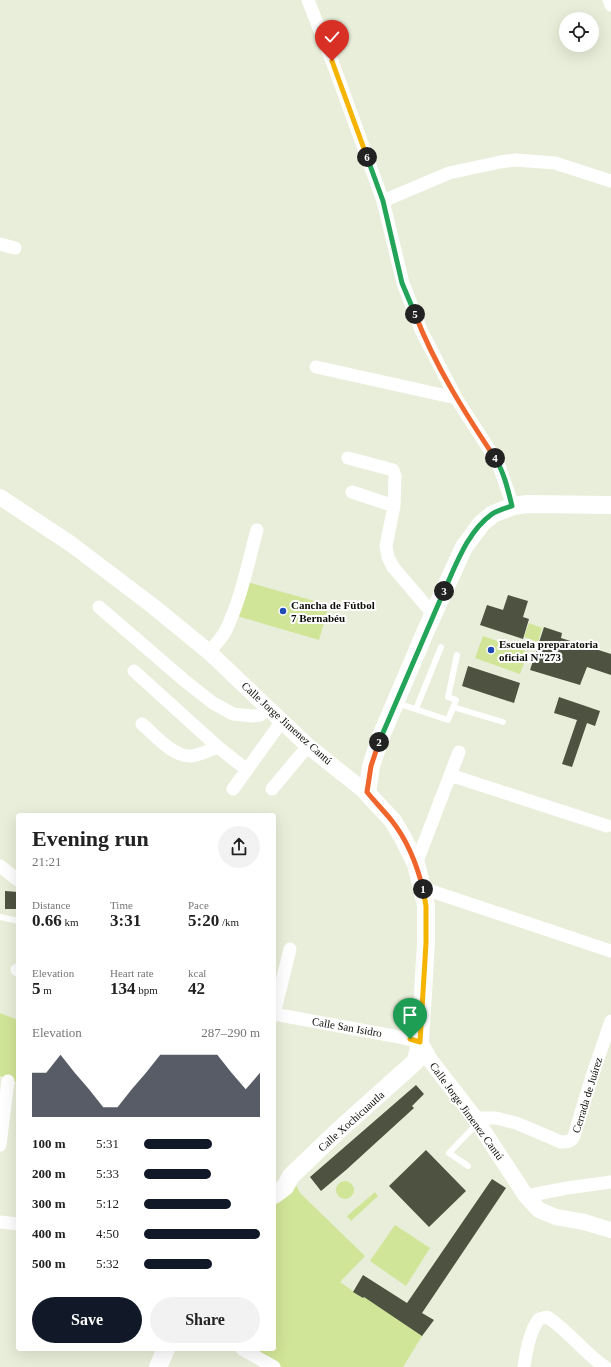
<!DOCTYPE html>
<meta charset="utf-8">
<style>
body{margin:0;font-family:Georgia,serif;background:#f2f2f2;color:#222;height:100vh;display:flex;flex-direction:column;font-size:15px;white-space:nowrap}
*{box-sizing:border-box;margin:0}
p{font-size:13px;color:#767676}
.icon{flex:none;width:22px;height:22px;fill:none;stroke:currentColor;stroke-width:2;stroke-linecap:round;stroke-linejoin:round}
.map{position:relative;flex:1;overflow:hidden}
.side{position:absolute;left:16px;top:813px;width:260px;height:538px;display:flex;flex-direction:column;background:#fff;border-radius:4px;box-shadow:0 4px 16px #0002}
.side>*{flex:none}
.tools{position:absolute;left:559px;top:12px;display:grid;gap:8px}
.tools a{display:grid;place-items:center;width:40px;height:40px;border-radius:50%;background:#fff;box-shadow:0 4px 16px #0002;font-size:20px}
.pin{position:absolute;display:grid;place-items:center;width:34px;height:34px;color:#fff;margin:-41px -17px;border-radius:50% 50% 50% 0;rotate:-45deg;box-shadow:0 0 4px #0007}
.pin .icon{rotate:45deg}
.km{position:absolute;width:20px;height:20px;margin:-10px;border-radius:50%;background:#222;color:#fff;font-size:11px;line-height:20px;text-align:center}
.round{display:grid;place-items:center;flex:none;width:42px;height:42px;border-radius:21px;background:#f2f2f2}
.head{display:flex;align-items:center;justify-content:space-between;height:68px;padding:0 16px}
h1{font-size:22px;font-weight:600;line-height:30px}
.figures{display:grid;grid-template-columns:repeat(3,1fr);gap:6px;height:68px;padding:4px 16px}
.figures div{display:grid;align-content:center}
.figures b{font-size:17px;font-weight:600}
.figures small{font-size:11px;font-weight:400}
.figures p{font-size:11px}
.chart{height:112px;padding:8px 16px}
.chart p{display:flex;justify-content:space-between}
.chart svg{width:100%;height:72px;margin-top:4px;fill:#111827;opacity:.7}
.primary-button{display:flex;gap:8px;margin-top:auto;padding:8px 16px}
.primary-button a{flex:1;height:46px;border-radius:24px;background:#111827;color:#fff;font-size:16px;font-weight:600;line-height:46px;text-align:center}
.primary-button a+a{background:#f2f2f2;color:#222}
ul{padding:0 16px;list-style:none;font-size:13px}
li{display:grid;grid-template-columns:64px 48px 1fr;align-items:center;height:30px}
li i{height:10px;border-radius:5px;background:#111827}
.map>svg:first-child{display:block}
.green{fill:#d1e598}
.building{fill:#4d5241}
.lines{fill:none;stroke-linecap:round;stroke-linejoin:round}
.service{stroke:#fff;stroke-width:6}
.minor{stroke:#fff;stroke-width:13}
.tertiary{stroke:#fff;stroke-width:16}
.secondary{stroke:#fff;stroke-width:18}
.split-1-casing{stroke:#fff;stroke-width:8}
.split-2-casing{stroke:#fff;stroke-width:8}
.split-3-casing{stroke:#fff;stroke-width:8}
.split-4-casing{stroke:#fff;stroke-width:8}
.split-5-casing{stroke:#fff;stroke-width:8}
.split-6-casing{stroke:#fff;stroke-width:8}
.split-7-casing{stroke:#fff;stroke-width:8}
.split-1{stroke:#f5b400;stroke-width:5}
.split-2{stroke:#f0652b;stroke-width:5}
.split-3{stroke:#22a559;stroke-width:5}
.split-4{stroke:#22a559;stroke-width:5}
.split-5{stroke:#f0652b;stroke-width:5}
.split-6{stroke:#22a559;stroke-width:5}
.split-7{stroke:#f5b400;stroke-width:5}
.poi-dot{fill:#1f4bb9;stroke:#fff;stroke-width:1.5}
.labels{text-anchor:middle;stroke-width:4;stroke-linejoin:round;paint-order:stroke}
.poi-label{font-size:11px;font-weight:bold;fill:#0b0d07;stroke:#fff;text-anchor:start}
.street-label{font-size:11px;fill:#0b0d07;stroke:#fff}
</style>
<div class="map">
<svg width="611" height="1367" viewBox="0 0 611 1367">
<rect width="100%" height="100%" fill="#e8eed9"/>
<path class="green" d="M247 582 329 605 319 640 237 616Z
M529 623 542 628 538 642 524 637Z
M483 636 528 652 520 674 475 658Z
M0 1013 18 1020V1083L0 1076Z
M336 1190a9 9 0 1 1 18 0a9 9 0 1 1-18 0Z
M296 1185 300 1193 365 1256 340 1282 363 1298 374 1282 422 1336 403 1367H282L249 1349H274V1203Z
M375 1192 378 1196 351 1221 347 1216Z
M395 1225 430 1248 406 1286 370 1261Z"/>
<path class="building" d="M508 595 528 601 523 617 529 619 523 639 480 625 487 605 503 610Z
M544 627 562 633 561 638 611 654V675L587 667 580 685 530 670Z
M468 666 520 683 514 703 462 686Z
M559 697 600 711 595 726 587 723 572 767 562 764 577 720 554 713Z
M5 891 18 892V909H5Z
M416 1085 424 1094 412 1106 414 1108 346 1170 321 1191 310 1177Z
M426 1150 466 1191 429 1227 389 1186Z
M492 1179 506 1188 422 1313 434 1320 422 1336 364 1297 363 1298 353 1292 363 1275 407 1303Z"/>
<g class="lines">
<path class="service" d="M397 703 448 720 456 700 448 697 457 655
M453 707 503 722
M416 709 441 647
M0 917 18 921
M468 1166 449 1153 473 1128 478 1125"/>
<path class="minor" d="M308 0 332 61 383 201 403 283 421 330 456 398 498 463 513 506
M609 0 611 5
M383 201 449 173 500 162 516 160 555 163 611 181
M0 244 15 248
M316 367 456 398
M348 458 393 470 395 476 394 506 386 546 388 557 393 567 433 614
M352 492 394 506
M99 607 185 681 213 703 233 714 252 716 260 715 268 708
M209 652C215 645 222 638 226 630 241 599 248 563 257 530
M134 671 218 747 247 770
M142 724C155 735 173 757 191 756 200 755 210 750 218 747
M450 775 607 826
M233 789 282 721
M272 789 308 746
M416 864 459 752
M0 866 18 880
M422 888 611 951
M17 970H18
M274 1014 394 1036 420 1042
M274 1014 290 949
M475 1118H496L516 1123 561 1142C567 1142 571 1142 574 1136L592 1076 611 1021
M0 1145 8 1081
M526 1196 567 1188 611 1182
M0 1222 18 1224
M242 1349 274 1367
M524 1366C527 1349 529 1333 539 1319L547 1317C567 1329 584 1353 605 1367"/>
<path class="tertiary" d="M0 497 71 544 154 607 209 652 308 746 367 793
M420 1042 430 1060 475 1118 526 1196 539 1210 556 1217 584 1222 611 1230"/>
<path class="secondary" d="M274 1195 285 1187 291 1176 338 1131 416 1061 420 1042 426 943V906L422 888 416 864 403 838 393 821 367 793 371 766 381 736 427 628 464 547 482 523 493 514 513 506 528 504 611 505
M158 1367 166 1349"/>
</g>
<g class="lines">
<defs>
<path id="split-1" d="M410 1039 420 1042 426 943V906L423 889"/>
<path id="split-2" d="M379 742 371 766 367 792C375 802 384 811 392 821 407 840 417 865 423 889"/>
<path id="split-3" d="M379 742 444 591"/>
<path id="split-4" d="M444 591C456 565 467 532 492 514 498 510 506 508 512 506 508 490 504 472 495 458"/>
<path id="split-5" d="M415 314C435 366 465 413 495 458"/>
<path id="split-6" d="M367 157 383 201 402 283 415 314"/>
<path id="split-7" d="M332 61 367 157"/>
</defs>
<use href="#split-1" class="split-1-casing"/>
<use href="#split-2" class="split-2-casing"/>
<use href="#split-3" class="split-3-casing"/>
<use href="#split-4" class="split-4-casing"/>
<use href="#split-5" class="split-5-casing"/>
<use href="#split-6" class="split-6-casing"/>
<use href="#split-7" class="split-7-casing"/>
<use href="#split-1" class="split-1"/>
<use href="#split-2" class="split-2"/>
<use href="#split-3" class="split-3"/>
<use href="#split-4" class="split-4"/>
<use href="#split-5" class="split-5"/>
<use href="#split-6" class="split-6"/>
<use href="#split-7" class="split-7"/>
</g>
<g class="poi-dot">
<circle cx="283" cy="611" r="4"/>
<circle cx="491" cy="650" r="4"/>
</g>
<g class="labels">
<g class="poi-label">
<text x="291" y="609">Cancha de Fútbol<tspan x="291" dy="13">7 Bernabéu</tspan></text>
<text x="499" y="648">Escuela preparatoria<tspan x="499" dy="13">oficial N"273</tspan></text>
</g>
<g class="street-label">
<text transform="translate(287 723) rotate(42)" y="4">Calle Jorge Jimenez Cantú</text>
<text transform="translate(347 1027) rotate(10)" y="4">Calle San Isidro</text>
<text transform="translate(587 1095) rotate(-73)" y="4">Cerrada de Juárez</text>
<text transform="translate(467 1111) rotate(54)" y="4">Calle Jorge Jimenez Cantú</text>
<text transform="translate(351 1121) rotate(-42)" y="4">Calle Xochicuautla</text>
</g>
</g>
</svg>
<div class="tools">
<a><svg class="icon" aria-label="locate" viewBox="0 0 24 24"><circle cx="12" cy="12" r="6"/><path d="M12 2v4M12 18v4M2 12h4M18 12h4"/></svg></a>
</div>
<div class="pin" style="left:410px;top:1039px;background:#1e9e55"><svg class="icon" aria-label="arrive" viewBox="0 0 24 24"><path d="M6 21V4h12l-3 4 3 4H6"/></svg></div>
<div class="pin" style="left:332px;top:61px;background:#d93025"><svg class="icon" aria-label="check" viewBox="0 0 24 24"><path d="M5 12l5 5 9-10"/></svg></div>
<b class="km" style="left:423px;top:889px">1</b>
<b class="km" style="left:379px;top:742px">2</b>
<b class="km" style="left:444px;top:591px">3</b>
<b class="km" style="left:495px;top:458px">4</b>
<b class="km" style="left:415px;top:314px">5</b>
<b class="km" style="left:367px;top:157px">6</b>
<section class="side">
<div class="head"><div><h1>Evening run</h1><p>21:21</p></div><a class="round"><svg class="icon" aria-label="share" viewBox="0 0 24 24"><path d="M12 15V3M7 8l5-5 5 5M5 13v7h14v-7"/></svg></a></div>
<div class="figures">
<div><p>Distance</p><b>0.66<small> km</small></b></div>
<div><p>Time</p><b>3:31</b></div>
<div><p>Pace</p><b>5:20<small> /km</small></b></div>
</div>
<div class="figures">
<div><p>Elevation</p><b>5<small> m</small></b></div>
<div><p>Heart rate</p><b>134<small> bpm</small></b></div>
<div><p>kcal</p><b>42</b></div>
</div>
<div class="chart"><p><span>Elevation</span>287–290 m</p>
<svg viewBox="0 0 160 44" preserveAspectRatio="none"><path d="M0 44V17L10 17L20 6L30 17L40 27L50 38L60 38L70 27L80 17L90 6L100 6L110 6L120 6L130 6L140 17L150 27L160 17V44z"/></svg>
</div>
<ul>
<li><b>100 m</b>5:31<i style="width:59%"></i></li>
<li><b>200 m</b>5:33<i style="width:58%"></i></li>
<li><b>300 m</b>5:12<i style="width:75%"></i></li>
<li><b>400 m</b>4:50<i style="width:100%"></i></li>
<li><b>500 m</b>5:32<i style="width:59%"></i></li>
</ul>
<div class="primary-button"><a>Save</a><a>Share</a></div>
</section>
</div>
